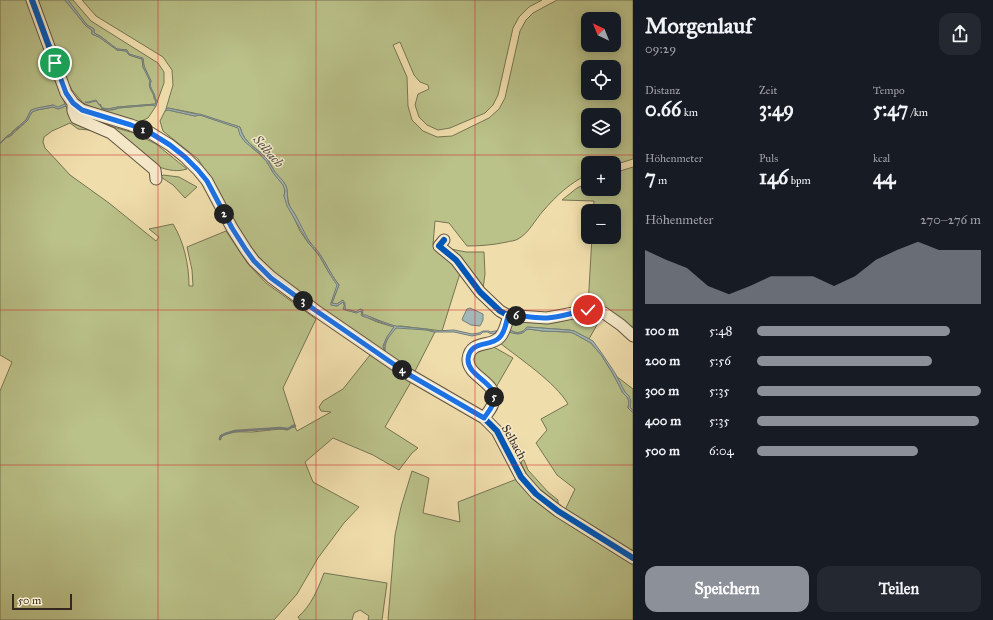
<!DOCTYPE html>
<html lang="de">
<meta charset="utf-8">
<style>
body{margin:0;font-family:"IM FELL Great Primer",serif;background:#242831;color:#f1f3f6;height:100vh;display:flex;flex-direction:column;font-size:15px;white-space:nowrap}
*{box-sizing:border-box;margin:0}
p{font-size:13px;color:#9ea1a6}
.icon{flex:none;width:22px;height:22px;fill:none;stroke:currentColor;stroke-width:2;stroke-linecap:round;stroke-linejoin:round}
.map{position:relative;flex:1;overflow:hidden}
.drawer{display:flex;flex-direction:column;background:#171b24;width:360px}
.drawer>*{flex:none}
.needle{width:26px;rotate:317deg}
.controls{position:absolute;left:581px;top:12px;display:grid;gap:8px}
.controls a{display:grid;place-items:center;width:40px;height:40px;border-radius:8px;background:#171b24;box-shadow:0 2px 10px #0003;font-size:20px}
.scale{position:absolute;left:12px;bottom:10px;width:60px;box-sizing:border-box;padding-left:4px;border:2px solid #33271f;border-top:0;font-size:11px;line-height:14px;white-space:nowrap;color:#33271f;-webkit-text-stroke:3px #f5e9c9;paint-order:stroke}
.pin{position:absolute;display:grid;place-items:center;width:34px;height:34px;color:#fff;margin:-17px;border:2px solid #fff;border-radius:50%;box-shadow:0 1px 4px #0007}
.km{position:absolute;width:20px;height:20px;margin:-10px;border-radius:50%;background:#222;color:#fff;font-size:11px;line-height:20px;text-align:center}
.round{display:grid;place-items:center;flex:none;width:42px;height:42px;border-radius:12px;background:#242831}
.summary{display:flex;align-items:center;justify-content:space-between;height:68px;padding:0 12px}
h1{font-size:22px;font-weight:700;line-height:30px}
.figures{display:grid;grid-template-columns:repeat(3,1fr);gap:6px;height:68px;padding:4px 12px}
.figures div{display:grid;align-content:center}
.figures b{font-size:20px;font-weight:700}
.figures small{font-size:11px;font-weight:400}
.figures p{font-size:11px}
.chart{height:112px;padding:8px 12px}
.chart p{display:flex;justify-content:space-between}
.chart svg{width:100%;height:72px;margin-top:4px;fill:#8c9099;opacity:.7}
.primary-button{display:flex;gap:8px;margin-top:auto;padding:8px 12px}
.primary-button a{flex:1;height:46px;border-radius:12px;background:#8c9099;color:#fff;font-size:16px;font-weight:700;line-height:46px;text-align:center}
.primary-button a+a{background:#242831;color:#f1f3f6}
ul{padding:0 12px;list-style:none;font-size:13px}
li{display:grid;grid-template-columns:64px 48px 1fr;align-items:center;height:30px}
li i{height:10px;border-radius:5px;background:#8c9099}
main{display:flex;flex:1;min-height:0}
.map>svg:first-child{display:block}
.green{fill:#bac189;stroke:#767454;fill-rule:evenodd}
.water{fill:#a1b8b6;stroke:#757e7a}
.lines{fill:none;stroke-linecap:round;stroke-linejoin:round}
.stream{stroke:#757e7a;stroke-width:2.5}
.minor-casing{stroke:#625442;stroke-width:13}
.minor{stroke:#f5e9c9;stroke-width:11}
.cycleway-casing{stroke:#f5e9c9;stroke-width:8}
.cycleway{stroke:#0057b8;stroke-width:6}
.route-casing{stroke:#fff;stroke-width:8}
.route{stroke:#1a73e8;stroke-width:5}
.grid{fill:none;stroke:#d62828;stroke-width:1;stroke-opacity:0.55}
.labels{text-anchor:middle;stroke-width:3;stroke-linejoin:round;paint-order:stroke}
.street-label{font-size:12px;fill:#33271f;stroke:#f5e9c9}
.water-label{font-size:13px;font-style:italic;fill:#4e4b45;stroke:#f5e9c9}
</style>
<main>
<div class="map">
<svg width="633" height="620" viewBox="0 0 633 620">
<rect width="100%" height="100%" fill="#f0ddac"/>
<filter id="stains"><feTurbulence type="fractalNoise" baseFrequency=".005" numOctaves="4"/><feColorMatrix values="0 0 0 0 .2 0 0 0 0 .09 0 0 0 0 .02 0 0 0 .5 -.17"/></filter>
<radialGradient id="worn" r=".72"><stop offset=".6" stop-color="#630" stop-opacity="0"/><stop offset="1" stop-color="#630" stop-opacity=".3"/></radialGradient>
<path class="green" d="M0 0H27L65 104 58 108 53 105 31 110 26 120 12 132 11 134 7 136 0 143Z
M38 0H65L86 26 92 30V34L99 37 117 50 126 51 129 55 142 59 143 67 150 81C147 88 154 92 154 98L156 102V104L118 107 108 109 102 108 100 104 102 109C107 110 113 111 118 108L152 105 156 106 148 118 139 122 117 115 96 109 83 103 72 90 65 77Z
M68 0H73L91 21 158 63 164 72V83L156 105 157 102 155 98C155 92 148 88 151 81L144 66 143 59 129 54 127 50 117 49 100 36 94 33V29L87 25Z
M82 0H542L529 7 519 17 513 28 498 95 493 105 485 113 450 128 438 130 427 125 419 117 415 105 418 94 429 89 428 85 420 82 414 75 400 42 393 45 407 77 408 106 412 120 423 131 437 137 452 136 489 118 499 109 505 98 520 31 526 20 533 13 557 0H633V159L614 165V163H588V174C569 184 557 195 543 211 535 220 529 233 518 239 515 241 510 241 507 242 493 245 480 246 467 246L449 223 435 221 433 245 443 253 461 270 442 331C429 329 415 328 401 326 399 326 397 327 395 326 385 324 372 316 362 315L363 313 361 309 356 312C352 310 348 310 345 309V307L343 300 337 304 332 303 339 285C332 276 327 266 321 256 318 251 313 247 310 242 303 234 300 224 295 215 293 211 290 208 289 204 287 198 288 192 286 186 284 181 278 177 275 172 273 169 271 165 269 161 258 147 245 146 240 127L194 113 168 108 166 109 173 85 172 70 163 57 96 16ZM588 19H614V45H588ZM588 67H614V93H588ZM588 115H614V141H588Z
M66 106 68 111 100 131 78 129 70 123 52 131 44 137 43 142 45 148 59 163 70 175 109 203 156 241 159 237 149 229 173 224C184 242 189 265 189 286H193L192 270 187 247 226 231 248 264 266 283 316 319 283 388 295 425H293L288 429 280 428 235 431 221 435 219 439H220C225 430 243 432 252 432 262 431 271 430 280 429 282 429 285 430 287 430 289 429 292 427 295 427L297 431 331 412 321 411 319 407 323 401 343 389 370 355 411 382 385 427 418 448 412 453 399 470 373 455 333 438 305 462 313 482 359 507 344 523 318 558 297 594 274 620H0V391L12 362 0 355V144L7 137H9L27 121 32 112 37 110 53 107 58 109Z
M168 110 195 116 200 115 239 128C243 144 257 150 266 161 270 165 271 171 275 175 281 183 287 185 284 196L300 231 309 244 312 247 320 257 329 273 338 285 331 303V305L337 306 343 302C344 304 345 306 343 309 347 311 352 311 356 313L360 311H361L362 316 366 317 377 322 394 327 387 337 383 346 384 350V352L323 310 274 273 258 256 242 235 213 182 198 159 163 131 160 121 165 111Z
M85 119 134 133 156 144 187 169C175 173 163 169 152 164Z
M633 167V327L600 307 588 306 592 237H614V211H593L594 201 562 200 577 188 588 183V189H614V173Z
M163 175 179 177 197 187 185 198 173 185 161 177Z
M451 249 466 252H484L485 274 483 289Z
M603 314 589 339 574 331 569 330 527 327C521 335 515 333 508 329L513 320 574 315Z
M401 327 427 330 435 332 414 373 385 353C384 342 389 335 396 328Z
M527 329 536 330 542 331 569 332 573 333 591 343 602 356 613 374 623 393 627 397 629 401 628 408 633 413V553L565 510 575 489 557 475 536 443 547 430 541 419 568 404C555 382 520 359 500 343L507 331C514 334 522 336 527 329Z
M492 346 513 358 495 389 472 366 473 353Z
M616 376 633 389V411L630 407C631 398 629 398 625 392 621 387 619 381 616 376Z
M523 460H524L528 470 548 492 558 500V504H557C542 494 526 479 521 462Z
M412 471 429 478 423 513 460 522 458 502 517 479 560 517 633 565V620H388L395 535 401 507Z
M324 573 387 583 382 620H368L369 616 360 610 354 613 352 620H300L298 617C311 606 318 589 324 573Z"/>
<path class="water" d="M65 0H68L87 25 94 29V33L100 36 117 49 127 50 129 54 143 58 144 66 151 81C148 88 155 92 155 98L157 102 156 106 152 105 118 108C107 112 103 110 96 101L88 103 85 102H88L96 100 102 108 108 109 118 107 156 104V102C155 100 155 98 154 96 152 90 148 88 150 81L143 67 142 59 129 55 126 51 117 50 99 37 92 34V30L86 26Z
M65 104 66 106 58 109 53 107 37 110 32 112 27 121 13 132 12 135 7 137 0 144V143L7 136 11 134 12 132 26 120 31 110 37 108 53 105 58 107Z
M168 108 195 114H200L240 127C244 144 256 147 267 159 270 163 272 168 275 172 278 176 283 180 285 184 289 190 286 198 289 205 291 209 294 212 296 216 301 225 305 234 310 243 322 252 329 273 339 285L332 303 337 304 343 300 345 303V309C348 310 352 310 356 312L360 309 363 310 362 315H366L377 320 395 326 427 329 434 331 454 330 472 334 479 333 483 331H489L490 332 500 330 493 334 489 333 488 332H483L481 334 472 336 454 332H434L427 330 396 328 388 338 384 346 385 350V353L384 352V350L383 346 387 337 394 327 366 317 362 316 361 315 362 311H361L356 313C351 311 347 311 343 309 345 306 345 304 343 302L337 306 331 305V303L337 285C334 281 331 276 328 271 323 262 318 251 309 244L287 206 284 196 285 191 283 185 274 174 267 162 260 154 245 142 240 135 238 128 200 115 195 116 168 110 165 111 166 109Z
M470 308 483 314V320L480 326 471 325 462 320 463 317 467 309Z
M527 327 569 330 574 331 593 341 603 355 615 373 625 392 629 396 631 401 630 407 633 411V413L628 408 629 401 627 397 623 393 613 374 602 356 591 343 573 333 569 332 542 331 536 330 527 329C522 336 514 334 507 331L508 329 514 332 515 333C522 332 522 333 527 327Z"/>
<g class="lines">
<path class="stream" d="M220 439 221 436 225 434 235 431 280 428 288 429 293 426H295"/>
<defs>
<path id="minor" d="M32 0 66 93 73 103 82 110 131 125 149 132 170 145 185 157 198 170 207 181 232 228 246 250 254 261 271 277 315 310 408 374 484 418 497 431 521 477 536 494 558 511 633 558
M73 103V111L76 118 111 133 155 170 156 179
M444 240 439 246 456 260 480 292 500 311 509 316C506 323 505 333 499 338 490 347 470 340 468 359 467 376 496 382 494 399 494 406 488 412 484 418
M509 316H518L547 318 558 316 588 310 604 313 621 325 633 336"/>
</defs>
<use href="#minor" class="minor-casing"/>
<use href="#minor" class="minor"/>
<defs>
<path id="cycleway" d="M32 0 66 93 73 103 82 110 131 125 149 132 170 145 185 157 198 170 207 181 232 228 246 250 254 261 271 277 315 310 408 374 484 418 497 431 521 477 536 494 558 511 633 558
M444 240 439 246 456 260 480 292 500 311 509 316C506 323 505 333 499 338 490 347 470 340 468 359 467 376 496 382 494 399 494 406 488 412 484 418"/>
</defs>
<use href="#cycleway" class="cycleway-casing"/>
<use href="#cycleway" class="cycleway"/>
</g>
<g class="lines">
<defs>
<path id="route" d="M55 63 66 93 73 103 82 110 131 125 149 132 170 145 185 157 198 170 207 181 232 228 246 250 254 261 271 278 315 310 408 374 484 418C488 412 494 406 494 399 496 382 467 376 468 359 470 340 490 347 499 338 505 333 506 323 508 316 521 315 534 318 547 318 561 317 574 312 588 310"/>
</defs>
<use href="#route" class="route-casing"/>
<use href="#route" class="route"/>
</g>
<path class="grid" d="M158 0V620M316 0V620M475 0V620M0 155H633M0 310H633M0 465H633"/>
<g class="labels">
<g class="street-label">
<text transform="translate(514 442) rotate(61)" y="4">Selbach</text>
</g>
<g class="water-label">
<text transform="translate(269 151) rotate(48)" y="5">Selbach</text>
</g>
</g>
<rect width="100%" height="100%" filter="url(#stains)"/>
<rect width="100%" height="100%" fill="url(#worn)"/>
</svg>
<div class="controls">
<a><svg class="needle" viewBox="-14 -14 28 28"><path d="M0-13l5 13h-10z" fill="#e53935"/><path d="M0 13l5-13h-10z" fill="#9ea1a6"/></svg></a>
<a><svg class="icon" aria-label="locate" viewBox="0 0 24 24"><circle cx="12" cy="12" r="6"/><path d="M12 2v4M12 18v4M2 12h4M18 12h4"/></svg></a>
<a><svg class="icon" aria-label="layers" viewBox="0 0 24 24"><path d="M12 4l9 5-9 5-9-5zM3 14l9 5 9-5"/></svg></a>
<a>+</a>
<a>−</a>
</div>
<div class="scale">50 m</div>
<div class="pin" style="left:55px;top:63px;background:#1e9e55"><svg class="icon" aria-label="arrive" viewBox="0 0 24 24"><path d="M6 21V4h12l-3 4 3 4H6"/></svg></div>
<div class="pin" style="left:588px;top:310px;background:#d93025"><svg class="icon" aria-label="check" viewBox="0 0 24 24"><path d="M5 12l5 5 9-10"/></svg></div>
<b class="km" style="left:143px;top:130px">1</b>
<b class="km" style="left:224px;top:214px">2</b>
<b class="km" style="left:303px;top:301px">3</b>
<b class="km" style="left:402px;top:370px">4</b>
<b class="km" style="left:494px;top:397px">5</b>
<b class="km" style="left:516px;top:316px">6</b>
</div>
<section class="drawer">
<div class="summary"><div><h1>Morgenlauf</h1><p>09:29</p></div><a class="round"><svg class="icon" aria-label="share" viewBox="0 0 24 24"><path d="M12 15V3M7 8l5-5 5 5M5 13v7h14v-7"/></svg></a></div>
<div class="figures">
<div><p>Distanz</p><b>0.66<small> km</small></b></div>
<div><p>Zeit</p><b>3:49</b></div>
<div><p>Tempo</p><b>5:47<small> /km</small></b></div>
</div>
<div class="figures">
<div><p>Höhenmeter</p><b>7<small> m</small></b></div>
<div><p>Puls</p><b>146<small> bpm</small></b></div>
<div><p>kcal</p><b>44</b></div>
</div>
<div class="chart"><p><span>Höhenmeter</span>270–276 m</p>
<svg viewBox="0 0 160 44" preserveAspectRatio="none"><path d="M0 44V11L10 17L20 22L30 33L40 38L50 33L60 27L70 27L80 27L90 33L100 27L110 17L120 11L130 6L140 11L150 11L160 11V44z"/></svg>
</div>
<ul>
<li><b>100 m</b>5:48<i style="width:86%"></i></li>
<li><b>200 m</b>5:56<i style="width:78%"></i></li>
<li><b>300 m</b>5:35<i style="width:100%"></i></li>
<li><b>400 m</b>5:35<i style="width:99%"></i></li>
<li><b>500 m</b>6:04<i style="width:72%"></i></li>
</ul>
<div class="primary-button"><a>Speichern</a><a>Teilen</a></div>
</section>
</main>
